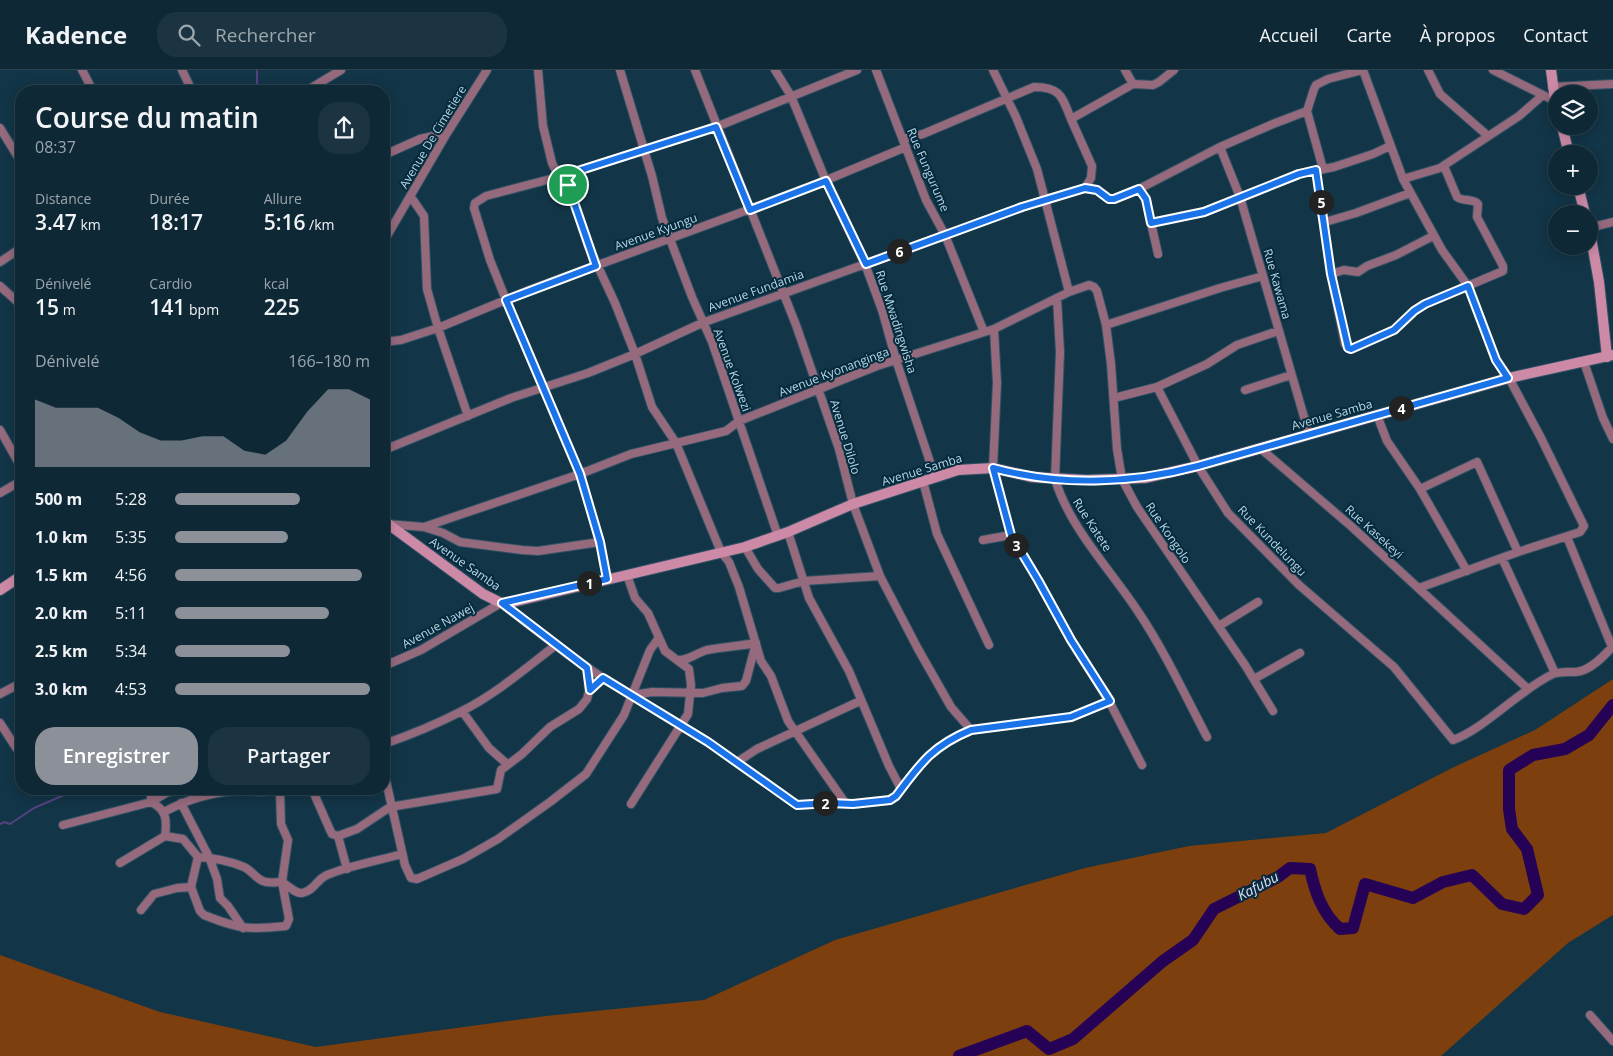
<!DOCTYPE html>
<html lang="fr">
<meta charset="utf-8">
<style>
body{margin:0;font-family:"Open Sans",sans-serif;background:#1c3441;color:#f1f3f6;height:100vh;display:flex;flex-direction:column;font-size:19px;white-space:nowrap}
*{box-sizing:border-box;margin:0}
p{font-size:16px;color:#9ba6ad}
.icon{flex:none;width:28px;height:28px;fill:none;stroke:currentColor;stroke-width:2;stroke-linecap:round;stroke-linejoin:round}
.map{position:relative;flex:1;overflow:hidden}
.side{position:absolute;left:15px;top:15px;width:375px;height:710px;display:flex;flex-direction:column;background:#0e2835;border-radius:20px;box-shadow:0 2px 12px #0003,0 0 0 1px #2e4450}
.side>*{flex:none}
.tools{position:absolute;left:1548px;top:15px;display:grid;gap:10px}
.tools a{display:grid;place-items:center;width:50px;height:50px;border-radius:50%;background:#0e2835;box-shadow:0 2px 12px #0003,0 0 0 1px #2e4450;font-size:25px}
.pin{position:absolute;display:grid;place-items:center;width:42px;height:42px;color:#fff;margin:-21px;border:2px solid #fff;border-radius:50%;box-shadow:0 1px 5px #0007}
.km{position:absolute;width:25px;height:25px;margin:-12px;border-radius:50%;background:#222;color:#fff;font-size:14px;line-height:25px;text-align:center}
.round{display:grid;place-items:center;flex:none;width:52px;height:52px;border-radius:20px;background:#1c3441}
.head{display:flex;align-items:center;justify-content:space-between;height:85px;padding:0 20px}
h1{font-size:28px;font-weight:600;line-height:38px}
.metrics{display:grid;grid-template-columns:repeat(3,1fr);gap:8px;height:85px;padding:5px 20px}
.metrics div{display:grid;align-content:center}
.metrics b{font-size:21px;font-weight:600}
.metrics small{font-size:14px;font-weight:400}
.metrics p{font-size:14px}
.chart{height:140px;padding:10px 20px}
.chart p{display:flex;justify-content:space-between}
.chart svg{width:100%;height:90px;margin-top:5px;fill:#8c9099;opacity:.7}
.primary-button{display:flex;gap:10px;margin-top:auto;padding:10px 20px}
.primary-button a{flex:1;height:58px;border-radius:20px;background:#8c9099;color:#fff;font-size:20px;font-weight:600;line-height:58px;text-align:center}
.primary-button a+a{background:#1c3441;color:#f1f3f6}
ul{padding:0 20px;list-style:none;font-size:16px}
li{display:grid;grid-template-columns:80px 60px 1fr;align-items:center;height:38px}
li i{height:12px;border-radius:6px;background:#8c9099}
header{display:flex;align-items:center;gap:30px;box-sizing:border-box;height:70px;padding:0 25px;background:#0e2835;border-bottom:1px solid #2e4450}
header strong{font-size:24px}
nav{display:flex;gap:28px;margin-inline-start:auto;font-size:18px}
.search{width:350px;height:45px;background:#1c3441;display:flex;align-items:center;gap:12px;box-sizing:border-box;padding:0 18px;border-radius:20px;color:#9ba6ad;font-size:19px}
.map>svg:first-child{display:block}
.green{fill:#7d3f0d}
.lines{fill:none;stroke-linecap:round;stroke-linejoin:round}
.stream{stroke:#524282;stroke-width:2}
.river{stroke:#260256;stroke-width:12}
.street-casing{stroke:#305264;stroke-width:10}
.secondary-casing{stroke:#305264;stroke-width:12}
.street{stroke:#956a7c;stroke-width:8}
.secondary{stroke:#cd8aa6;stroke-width:10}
.route-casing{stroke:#fff;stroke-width:10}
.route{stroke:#1a73e8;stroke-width:6}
.labels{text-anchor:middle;stroke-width:4;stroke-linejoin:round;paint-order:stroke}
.street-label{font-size:12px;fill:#b7d7e9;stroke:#062b3c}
.water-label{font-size:14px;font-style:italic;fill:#e1ddf5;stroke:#062b3c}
</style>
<header>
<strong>Kadence</strong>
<div class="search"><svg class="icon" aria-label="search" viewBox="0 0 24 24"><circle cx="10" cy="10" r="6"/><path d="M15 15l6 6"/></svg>Rechercher</div>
<nav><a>Accueil</a><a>Carte</a><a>À propos</a><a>Contact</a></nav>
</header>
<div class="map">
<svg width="1613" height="986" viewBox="0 0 1613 986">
<rect width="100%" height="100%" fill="#123547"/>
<path class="green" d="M1613 609V845L1568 873 1441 986H0V885L160 942 316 977 546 946 704 930 835 870 1085 798 1189 776 1326 763 1452 698 1535 660Z"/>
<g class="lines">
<path class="stream" d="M252 21 257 20V0
M0 754 4 752 10 754 34 738 78 719"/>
<path class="river" d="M959 986 1027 961 1049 979 1073 969 1163 891 1193 870 1214 839 1278 807 1290 798 1310 799C1315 822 1322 843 1340 859L1353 858 1365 814 1413 828 1443 812 1472 805 1502 834 1524 839 1538 825 1527 779 1512 759 1509 739V700L1533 685 1565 679 1589 665 1613 635"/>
<defs>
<path id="street" d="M82 0 93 21
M182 0 192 21
M538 0 543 56 552 93 556 101 569 115 588 175 615 233 635 284 652 337 676 373 721 482 729 492 739 517 761 591 771 606 788 651 846 734
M620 0 652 106 662 148 692 227 712 272 778 466
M695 0 796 255 839 379 853 434 880 506 918 579 951 637 971 660
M775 0 791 26 826 111 865 194 882 240 896 290 935 407
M876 0 926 130 945 165 984 262
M993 0 1016 47 1037 99 1069 222
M1125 0 1133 14
M1363 0 1403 109 1442 180 1468 216 1496 290 1509 308 1541 368 1584 456 1580 462 1518 482 1419 518
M1428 0 1440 24 1488 66
M1493 0 1555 31
M1552 17 1613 14
M306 21 341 0
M1307 41 1273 54 1220 77 1240 127 1309 364
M0 58 21 92
M903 69 923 64 1034 17C1061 17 1062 27 1071 49
M384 85 420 69 447 63
M1323 99 1307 41 1314 19 1316 15 1328 9 1363 0
M1316 101 1331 204 1345 274 1351 279 1394 260 1414 241 1425 234 1503 201V196L1477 147 1478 134C1473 128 1463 132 1457 127L1444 96
M1403 109 1440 98 1519 46 1543 25
M1085 118 1091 108 1092 96 1071 49 1133 14 1153 15 1159 12 1174 0
M1139 119 1146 129 1151 153 1204 142 1299 104 1334 97 1373 84 1390 76
M411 127 424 146 427 219 438 258 468 346
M1325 152 1356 143 1410 123
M1151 153 1158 184
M1589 158 1613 152
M384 171 447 63 487 0
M0 192 21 178
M1331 204 1344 200 1358 202 1367 196 1396 185 1433 166
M0 216 21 235
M1057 228 1060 282 1055 409C1070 459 1111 500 1139 543 1165 582 1185 625 1207 667
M1106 255 1220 218 1263 206
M994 259 997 313 993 398 1011 465
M384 272 401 270 438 258 527 221 805 119 906 77
M1584 292 1603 348 1613 369
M1157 317 1198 396 1228 443 1299 515 1394 597 1453 670C1486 658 1519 620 1553 604 1559 601 1569 602 1576 602 1590 601 1604 586 1613 576
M1245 320 1291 305
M1114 328 1157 317 1207 294 1237 275 1278 261
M1377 345 1387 371 1420 419 1467 501
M0 360 21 397
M1260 378 1352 457 1528 619
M384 380 511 328 588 303 635 284 702 253 1023 137 1085 118 1097 120 1109 129H1114L1139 119 1220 77
M923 411 937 464 989 575
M1420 419 1477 392 1518 482
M0 423 21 411
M387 454 424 457 443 463 460 472 522 480 538 481 600 472
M424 457 580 404 631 384 726 361 739 351 877 296 994 259 1069 222 1089 215 1094 217 1097 221 1106 255 1111 294 1117 379 1122 409 1137 437 1245 595 1273 641
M788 462 809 528 849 601 889 696 901 719
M1567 467 1612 577
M983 470 1011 465 1038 510 1071 570 1109 631
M745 477 758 499 775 518H779L804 511 880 506
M1502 488 1555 603
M627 505 635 528 648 543 665 581 689 599 691 615 688 644 631 734
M607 509 600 472 580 404 506 230 490 190 474 138 475 133 486 126 562 106 716 57 857 0
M1219 556 1258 532
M587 598 589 621
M603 608 708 672 797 735 830 733 853 734 890 730 896 726C920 694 932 676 971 660L1071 647 1109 631 1142 695
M1254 609 1300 583
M0 624 21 613
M633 625 652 622 703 623 722 618 742 616 746 611 756 573C740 576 723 577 707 580 696 583 689 591 677 590
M462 641 489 678 507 694
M0 653 13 673 21 669
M13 673 21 685
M384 674C410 665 437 654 462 641 496 624 526 598 556 575
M737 692 757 679 860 631
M384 702 405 795 411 808 417 809 463 789 498 769 550 732 586 704 624 645 650 580 658 569
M312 719 330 760 332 764 338 766 347 799
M280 720 281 754 288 770 282 812C287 815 296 824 302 823 314 821 317 809 327 805 351 795 377 791 402 784
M181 733 209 787 217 809 220 828 228 836 243 858
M164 742C188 729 211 722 238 721 253 720 266 724 280 719
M63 755 151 732 166 723 179 719
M338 766 357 759 390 737 497 719 501 700 522 684 550 657 579 639 587 629 589 621 603 608 566 583 501 533 421 580 384 596
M120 793 165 766C167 750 167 740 151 732V719
M191 817 200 841 204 845C239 859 248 860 286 856L289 849 282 812C277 812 271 813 266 812 257 811 253 801 244 797 230 791 214 788 198 787
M141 840 154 824 177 818 191 817 198 787 183 769 165 766
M1590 945 1613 971"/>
<path id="secondary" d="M1551 0 1556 37
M1562 56 1569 84
M1578 116 1585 144
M1589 157 1599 212 1607 287
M384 451 483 524 501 533 513 532 745 477 788 462 853 434 958 400 993 398 1031 407 1086 410 1145 408 1198 396 1509 308 1613 285
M0 520 21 506"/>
</defs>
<use href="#street" class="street-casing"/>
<use href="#secondary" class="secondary-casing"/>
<use href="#street" class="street"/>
<use href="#secondary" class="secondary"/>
</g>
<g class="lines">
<defs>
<path id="route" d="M716 57 750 140 826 111 866 194 1022 137 1085 118 1097 120 1109 129H1114L1139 119 1146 129 1151 153 1204 142 1299 104 1316 100 1331 204 1348 278 1351 279 1394 260 1414 241 1425 234 1468 216 1496 290 1508 308 1198 396C1131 414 1060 416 993 398L1011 465 1038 510 1071 570 1110 631 1071 647 971 660C932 676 920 694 896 726L890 730 853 734 830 733 797 735 708 672 603 608 590 620 587 598 502 533 607 509 600 472 580 404 506 230 596 196 568 115 562 106Z"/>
</defs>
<use href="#route" class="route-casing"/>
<use href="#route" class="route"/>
</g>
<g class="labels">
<g class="street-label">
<text transform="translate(433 67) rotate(-59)" y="4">Avenue De Cimetiere</text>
<text transform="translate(928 100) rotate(67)" y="4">Rue Fungurume</text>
<text transform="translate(656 162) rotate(-20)" y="4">Avenue Kyungu</text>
<text transform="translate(1277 214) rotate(74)" y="4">Rue Kawama</text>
<text transform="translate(756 221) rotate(-20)" y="4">Avenue Fundamia</text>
<text transform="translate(896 252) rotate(72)" y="4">Rue Mwadingwisha</text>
<text transform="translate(732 300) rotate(70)" y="4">Avenue Kolwezi</text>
<text transform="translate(834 302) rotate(-21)" y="4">Avenue Kyonanginga</text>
<text transform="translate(1332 345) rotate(-16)" y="4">Avenue Samba</text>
<text transform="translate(845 367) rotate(73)" y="4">Avenue Dilolo</text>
<text transform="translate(922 400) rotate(-17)" y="4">Avenue Samba</text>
<text transform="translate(1092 455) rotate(57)" y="4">Rue Katete</text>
<text transform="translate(1374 462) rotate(42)" y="4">Rue Kasekeyi</text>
<text transform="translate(1168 463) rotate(56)" y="4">Rue Kongolo</text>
<text transform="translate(1272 471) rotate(46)" y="4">Rue Kundelungu</text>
<text transform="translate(465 494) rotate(35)" y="4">Avenue Samba</text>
<text transform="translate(438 556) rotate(-29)" y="4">Avenue Nawej</text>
</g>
<g class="water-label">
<text transform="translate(1258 816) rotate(-28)" y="5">Kafubu</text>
</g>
</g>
</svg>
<div class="tools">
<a><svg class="icon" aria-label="layers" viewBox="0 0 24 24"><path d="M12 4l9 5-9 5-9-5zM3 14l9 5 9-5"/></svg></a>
<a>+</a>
<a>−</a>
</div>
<div class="pin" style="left:568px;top:115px;background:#1e9e55"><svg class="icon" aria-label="arrive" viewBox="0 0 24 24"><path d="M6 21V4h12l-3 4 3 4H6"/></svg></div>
<b class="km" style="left:589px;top:513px">1</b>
<b class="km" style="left:825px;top:733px">2</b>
<b class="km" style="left:1016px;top:475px">3</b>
<b class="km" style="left:1401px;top:338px">4</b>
<b class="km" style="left:1321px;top:132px">5</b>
<b class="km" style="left:899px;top:181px">6</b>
<section class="side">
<div class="head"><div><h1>Course du matin</h1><p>08:37</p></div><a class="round"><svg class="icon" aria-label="share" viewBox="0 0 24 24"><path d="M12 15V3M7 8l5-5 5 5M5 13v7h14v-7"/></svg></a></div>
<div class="metrics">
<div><p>Distance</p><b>3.47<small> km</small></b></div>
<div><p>Durée</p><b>18:17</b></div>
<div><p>Allure</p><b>5:16<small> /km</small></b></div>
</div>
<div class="metrics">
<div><p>Dénivelé</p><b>15<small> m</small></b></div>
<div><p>Cardio</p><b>141<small> bpm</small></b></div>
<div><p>kcal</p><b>225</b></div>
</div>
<div class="chart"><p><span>Dénivelé</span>166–180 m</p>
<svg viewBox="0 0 160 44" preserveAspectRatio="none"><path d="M0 44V11L10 15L20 15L30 15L40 20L50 27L60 31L70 31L80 29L90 29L100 36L110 38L120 31L130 17L140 6L150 6L160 11V44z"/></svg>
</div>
<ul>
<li><b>500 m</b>5:28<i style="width:64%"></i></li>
<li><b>1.0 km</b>5:35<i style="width:58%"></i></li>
<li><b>1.5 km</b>4:56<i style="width:96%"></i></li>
<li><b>2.0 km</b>5:11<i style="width:79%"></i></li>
<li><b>2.5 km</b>5:34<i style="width:59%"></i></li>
<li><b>3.0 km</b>4:53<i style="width:100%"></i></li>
</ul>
<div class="primary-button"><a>Enregistrer</a><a>Partager</a></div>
</section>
</div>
